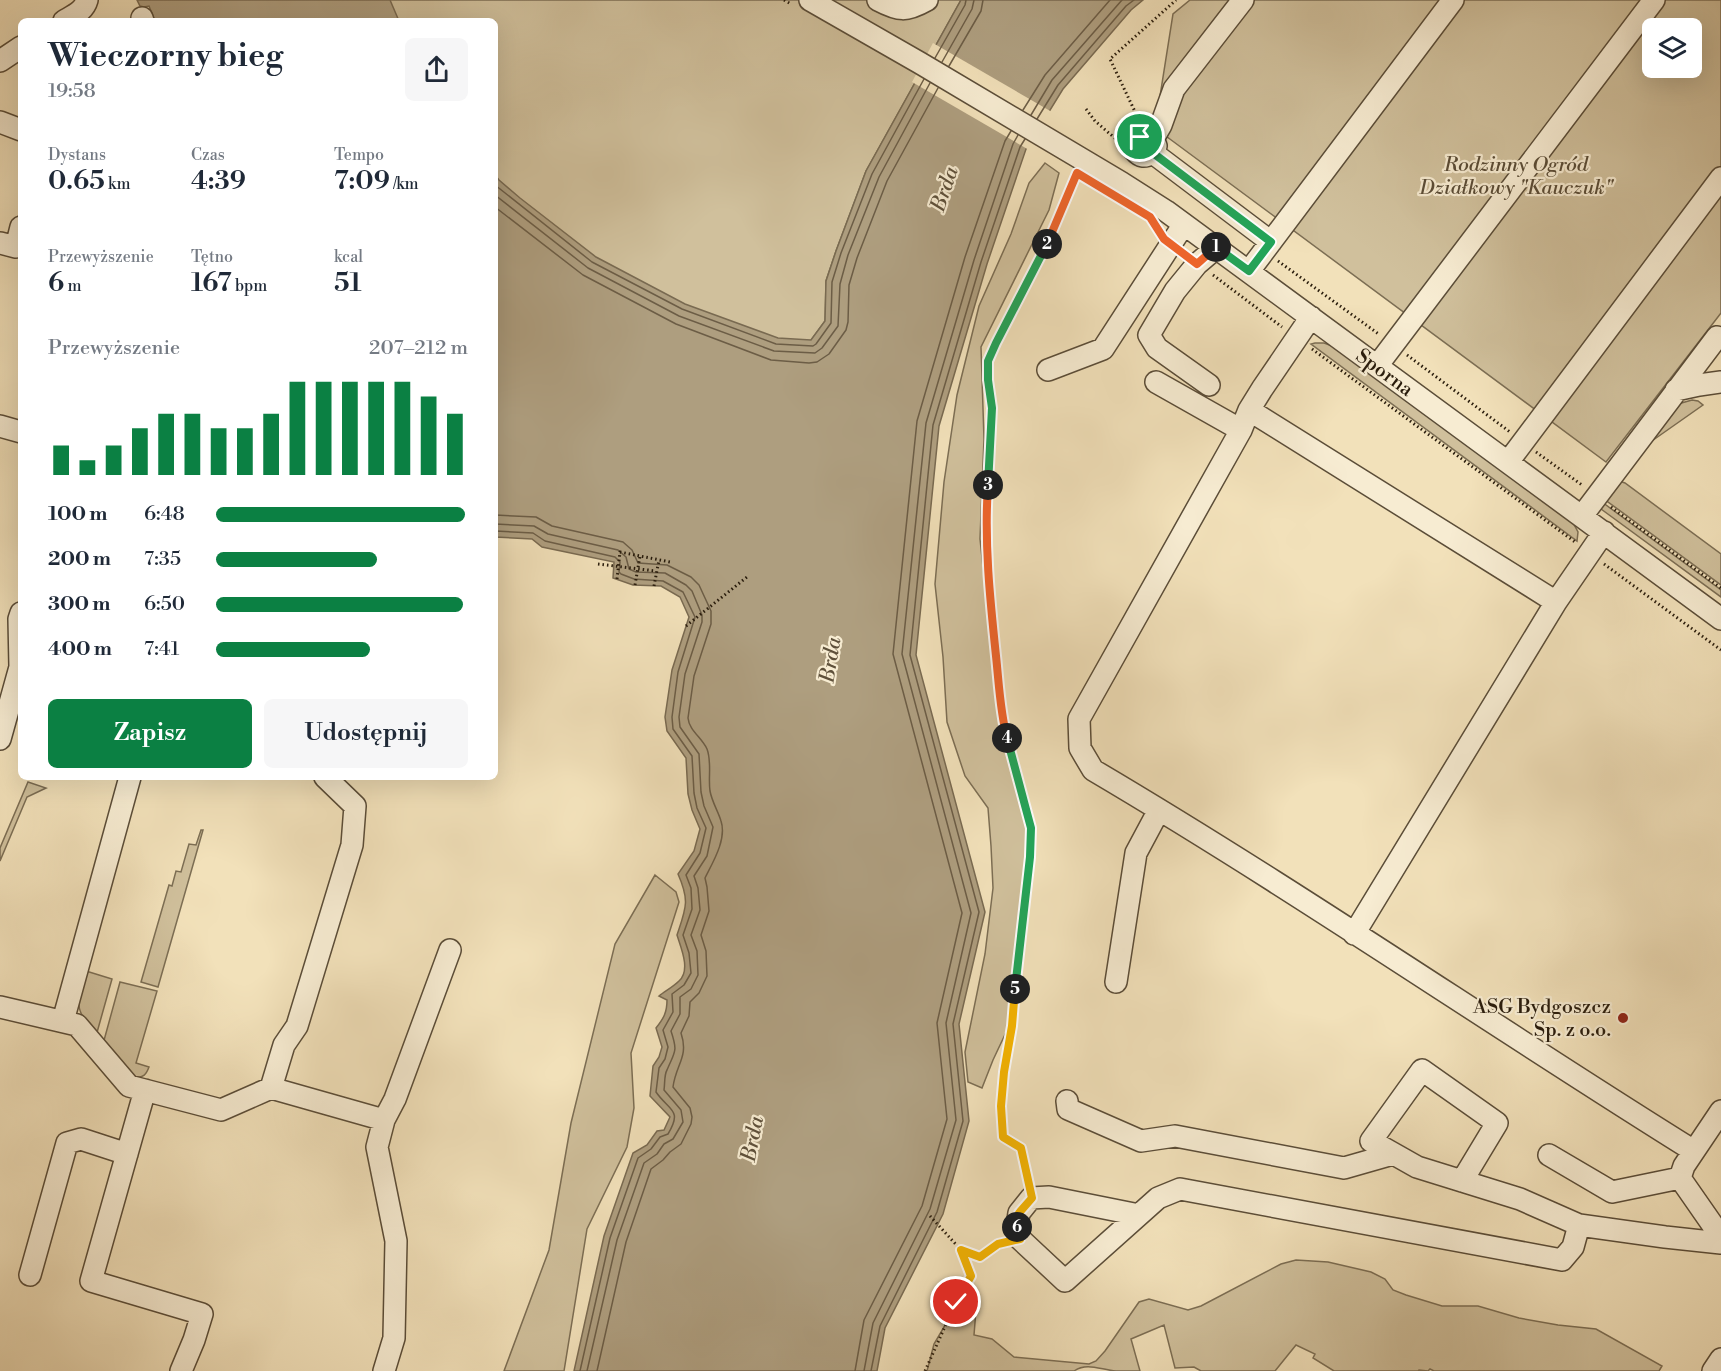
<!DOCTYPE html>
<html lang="pl">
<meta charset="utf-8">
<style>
body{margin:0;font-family:"Libre Bodoni",serif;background:#f6f6f7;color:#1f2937;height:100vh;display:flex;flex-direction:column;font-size:22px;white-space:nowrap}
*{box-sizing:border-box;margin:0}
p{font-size:20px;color:#747a83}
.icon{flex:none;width:33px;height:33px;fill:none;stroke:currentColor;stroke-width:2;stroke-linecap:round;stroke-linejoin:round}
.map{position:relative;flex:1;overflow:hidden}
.drawer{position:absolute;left:18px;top:18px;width:480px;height:762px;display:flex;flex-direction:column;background:#fff;border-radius:9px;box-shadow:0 6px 24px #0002}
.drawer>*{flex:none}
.controls{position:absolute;left:1642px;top:18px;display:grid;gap:12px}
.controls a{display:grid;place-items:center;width:60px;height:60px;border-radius:9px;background:#fff;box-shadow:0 6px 24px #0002;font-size:30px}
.pin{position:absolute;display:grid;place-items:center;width:51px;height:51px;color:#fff;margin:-26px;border:3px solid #fff;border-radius:50%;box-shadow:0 2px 6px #0007}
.km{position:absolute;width:30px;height:30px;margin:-15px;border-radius:50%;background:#222;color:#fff;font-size:16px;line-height:30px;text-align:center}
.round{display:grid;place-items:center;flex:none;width:63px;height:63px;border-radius:9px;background:#f6f6f7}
.summary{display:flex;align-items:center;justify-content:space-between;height:102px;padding:0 30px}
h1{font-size:33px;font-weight:600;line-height:45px}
.stats{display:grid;grid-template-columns:repeat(3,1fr);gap:9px;height:102px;padding:6px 30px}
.stats div{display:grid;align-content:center}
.stats b{font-size:26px;font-weight:600}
.stats small{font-size:16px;font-weight:400}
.stats p{font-size:16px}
.chart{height:168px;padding:12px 30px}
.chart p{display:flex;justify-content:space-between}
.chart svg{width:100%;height:108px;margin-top:6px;stroke:#0b8043;stroke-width:6}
.cta{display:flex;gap:12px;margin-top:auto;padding:12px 30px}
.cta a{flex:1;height:69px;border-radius:9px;background:#0b8043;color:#fff;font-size:24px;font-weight:600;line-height:69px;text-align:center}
.cta a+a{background:#f6f6f7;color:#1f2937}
ul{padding:0 30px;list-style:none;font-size:20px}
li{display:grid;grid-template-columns:96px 72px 1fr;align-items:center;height:45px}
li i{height:15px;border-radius:8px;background:#0b8043}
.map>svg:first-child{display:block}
.green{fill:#d0c09c;stroke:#7c6e54;stroke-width:1.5;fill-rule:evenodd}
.water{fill:#ae9e7f;stroke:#796a51;stroke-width:1.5}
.pier{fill:#f2e1ba}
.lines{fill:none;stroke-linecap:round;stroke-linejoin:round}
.shore{stroke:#6c5d46;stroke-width:1.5}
.minor-casing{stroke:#5b4d38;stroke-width:24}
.path{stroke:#291c0c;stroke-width:3;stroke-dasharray:1.5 3;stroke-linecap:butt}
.minor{stroke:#f7ecd2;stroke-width:21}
.split-1-casing{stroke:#fff;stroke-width:12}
.split-2-casing{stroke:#fff;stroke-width:12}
.split-3-casing{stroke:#fff;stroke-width:12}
.split-4-casing{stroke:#fff;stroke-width:12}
.split-5-casing{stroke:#fff;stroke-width:12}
.split-6-casing{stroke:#fff;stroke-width:12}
.split-7-casing{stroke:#fff;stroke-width:12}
.split-1{stroke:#22a559;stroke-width:8}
.split-2{stroke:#f0652b;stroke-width:8}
.split-3{stroke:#22a559;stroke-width:8}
.split-4{stroke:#f0652b;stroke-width:8}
.split-5{stroke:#22a559;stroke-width:8}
.split-6{stroke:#f5b400;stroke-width:8}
.split-7{stroke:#f5b400;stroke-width:8}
.poi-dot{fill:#8f2418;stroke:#f7ecd2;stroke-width:2}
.labels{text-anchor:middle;stroke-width:4.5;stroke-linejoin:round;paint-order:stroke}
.park-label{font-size:20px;font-style:italic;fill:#5b4d37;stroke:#f7ecd2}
.street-label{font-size:20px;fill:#291c0c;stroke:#f7ecd2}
.poi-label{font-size:20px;fill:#291c0c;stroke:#f7ecd2;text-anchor:end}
.water-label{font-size:21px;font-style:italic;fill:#5e503a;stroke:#f7ecd2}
</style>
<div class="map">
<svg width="1721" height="1371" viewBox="0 0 1721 1371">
<rect width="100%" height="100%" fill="#f2e1ba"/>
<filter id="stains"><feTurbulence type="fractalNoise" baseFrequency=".00333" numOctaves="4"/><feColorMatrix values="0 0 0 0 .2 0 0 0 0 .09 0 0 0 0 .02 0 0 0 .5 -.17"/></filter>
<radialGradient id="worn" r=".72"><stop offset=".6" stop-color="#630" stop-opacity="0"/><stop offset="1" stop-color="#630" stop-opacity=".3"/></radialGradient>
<path class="green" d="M314 0H961L866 171 836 251 826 281 825 321 811 340 801 372 495 238V21H320Z
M1190 0H1721V313L1606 462 1155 128 1173 14ZM1653 28H1692V68H1653Z
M1045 163 1059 173 1049 210 981 347 984 439 980 539 1000 727 1029 828 1013 967 1009 1026 993 1060 982 1088 968 1082 965 1052 985 954 993 888 991 846 988 808 965 776 947 722 943 657 935 584 944 482 957 395 979 306 1011 234 1029 183Z
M1315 343H1324L1335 347 1572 521 1578 532 1577 541 1311 344Z
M1692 400 1698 401 1703 405 1649 443 1678 404Z
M1619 481 1625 483 1721 554V585L1604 499Z
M1602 502 1721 590V597L1601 509Z
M28 782 46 788 27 797 0 861V848Z
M201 830H203L158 987 141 982 169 885 172 886 176 871 181 872 189 844 196 845Z
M655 875 676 892 679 902 631 1053 634 1108 627 1147 587 1229 564 1371H504L549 1250 571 1123 615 944Z
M86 971 112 979 96 1036C73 1006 77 1007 86 971Z
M120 982 157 991 136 1063 149 1067C146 1075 143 1078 135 1077L103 1044Z
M1296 1260 1328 1262 1371 1272 1385 1279 1393 1290 1406 1295 1442 1306H1478L1519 1318 1558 1325 1596 1329 1662 1366 1659 1371H1434L1430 1369 1428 1371 1419 1370 1418 1371H1334L1313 1358 1315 1354 1296 1345 1275 1371H1201L1194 1367 1175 1368 1164 1325 1131 1339 1140 1371C1132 1371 1124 1371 1116 1371 1101 1370 1087 1362 1074 1371H927L934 1344 951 1315 976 1310 974 1335 992 1339 1014 1357 1089 1364 1096 1361 1105 1351 1139 1302 1149 1299 1188 1310 1201 1306 1281 1264Z"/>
<path class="water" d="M137 0H390L399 21H155L149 6 144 7 140 6Z
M961 0H1143L1131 10 1063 89 1026 149 987 264 939 426 916 655 985 912 959 1024 969 1121 943 1214 885 1328 877 1371H574L604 1236 633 1153 647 1145 657 1131 664 1130 670 1117 650 1096 653 1066 659 1057 662 1047 656 1028C664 1018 667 1012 667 1000L659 996C665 991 673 987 679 981 691 970 681 948 677 935 686 908 690 901 678 874L694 851 700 829 692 810 688 794 686 758 667 731 665 717 672 670 689 617 680 597 661 586 633 585 613 578 614 562 542 547 532 539 495 537V175L499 180 520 198 596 257 685 304 778 338 811 340 825 321 826 281 836 251 866 171Z"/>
<path class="pier" d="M933 43 1052 112 1029 150 912 82Z"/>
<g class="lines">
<path class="shore" d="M935 58 965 5 966 0
M942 62 972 9 974 0
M949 66 981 11 983 0
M1023 110 1045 75 1110 0
M1031 115 1052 80 1122 0
M1037 119 1058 85 1126 6 1134 0
M495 185 592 262 682 309 776 344 813 346 816 344 831 323 832 282 841 253 872 174 924 79
M495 195 588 268 679 316 774 351 815 353 822 348 838 326 840 284 848 255 879 177 930 83
M495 207 583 275 676 324 771 360 809 363 817 362 829 354 846 330 848 322 849 285 857 258 887 181 938 88
M495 515 536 517 552 526 623 542 632 550 638 563 667 565 691 577 699 585 711 611V624L694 676 688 718C689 730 702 738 707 749 712 762 708 778 710 791 712 802 718 811 721 821 727 839 713 862 705 878L707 887 709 911 701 935 706 951 707 976 699 993 690 1002 689 1016 681 1033C689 1057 676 1064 673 1087L690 1108 692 1117 691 1124 681 1144 670 1152 663 1160 651 1169 626 1242 597 1371
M495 524 534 526 548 534 618 550 626 557 629 569 636 572 665 573 686 585 692 591 702 615V622L685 674 679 717 680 727 699 754 701 792 704 806 713 827 707 856 694 876 698 888 700 910 691 935 697 951 698 975 691 989 680 997V1014L671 1031C678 1052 675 1051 667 1070 664 1075 665 1084 664 1090L681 1110 683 1122 673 1139 664 1144 657 1154 644 1163 617 1240 587 1371
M495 531 533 533 545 541 615 557 620 562 619 572 621 574 634 579 663 581 683 592 695 617 678 672 672 717 673 729 692 756 694 793 697 808 706 828 700 853 686 875 691 888 692 909 683 935 689 953 691 973 684 985 672 994 673 1012 663 1030 668 1047 665 1059 659 1068 656 1092C669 1111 683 1109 668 1134L660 1137 651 1149 638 1158 610 1238 580 1371
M855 1371 864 1320 922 1206 947 1119 937 1023 962 913 893 654 917 421 965 257 1005 141 1011 131
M864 1371 873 1323 930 1209 956 1120 946 1023 971 913 902 654 926 423 974 260 1013 144 1018 135
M871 1371 880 1326 937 1212 963 1121 953 1024 979 912 910 655 933 425 981 262 1020 147 1025 139"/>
<defs>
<path id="minor" d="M810 0 920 63 1122 183 1166 211 1721 619
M878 0C899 11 906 12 927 0
M142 18 143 21
M64 21C74 15 84 11 87 0
M0 61 21 47
M0 122 21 130
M1153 139C1143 133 1135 137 1134 150 1140 157 1144 158 1153 153L1156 146 1153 139 1161 125 1174 89 1243 0
M1153 153 1271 242
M0 243 16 247 21 227
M1249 271 1453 0
M1311 317 1262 389 1249 410 1241 430 1079 719 1080 748 1093 770C1298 891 1493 1026 1694 1151
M1377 366 1654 0
M1048 370 1103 349 1184 224
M1156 382 1241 430
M1209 385 1157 348 1149 335 1175 291 1197 264 1217 247
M1676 390 1699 385 1721 382
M1249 410 1556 602
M0 426 21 432
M1508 462 1721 178
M1582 516 1717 337
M0 739 20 667 19 619 21 613
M1354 934 1556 602 1604 532
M1116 982 1136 853 1159 810
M0 1007 77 1025 129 1086 221 1110 271 1088 384 1120 377 1147 396 1241 394 1338 384 1371
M63 1021 130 777
M271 1088 284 1045 297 1026 352 845 355 806 325 777
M145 1090 91 1281 202 1314 194 1340 181 1371
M1067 1101 1068 1109 1141 1141 1175 1136 1344 1168 1393 1154
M1721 1111 1684 1166 1680 1178 1721 1237
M384 1120 395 1099 450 950
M1549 1155 1612 1192 1680 1178
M1462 1181 1497 1123 1422 1070 1371 1141 1417 1167 1520 1199 1579 1225 1665 1237 1721 1243
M1139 1215 1049 1197 1031 1198 1019 1213 1017 1226 1020 1239 1065 1281 1158 1198 1180 1189 1562 1260 1573 1247 1579 1225
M30 1275 67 1143 81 1139 127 1154
M1713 1371 1721 1359"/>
</defs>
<use href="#minor" class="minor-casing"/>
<path class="path" d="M784 0 791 4
M1086 109 1095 121 1117 140
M1138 118 1110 59 1176 0
M1278 261 1380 335
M1213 275 1282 327
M1312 349 1575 542
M1407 355 1510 432
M1536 452 1582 485
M1611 507 1721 588
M598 564 656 571
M1604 564 1721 650
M617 579 620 552 670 562
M635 585 640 556
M654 586 659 560
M686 626 747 577
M1027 1179 1021 1148 1003 1137 1001 1106 1004 1072 1013 1026 1017 962 1030 857 1031 828 1003 722 997 685V667L990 602 986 522 992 423 988 361 996 343 1054 231 1076 176
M930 1216 961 1250 980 1257 998 1244 1003 1243
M925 1371 956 1302 971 1276 961 1250"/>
<use href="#minor" class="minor"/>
</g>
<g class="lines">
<defs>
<path id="split-1" d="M1140 137 1147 136 1153 139 1156 147 1153 153 1271 242 1249 271 1216 247"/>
<path id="split-2" d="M1047 244 1077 173 1150 217 1164 239 1197 264 1216 247"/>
<path id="split-3" d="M988 485 992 408 988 380V361L996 343 1047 244"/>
<path id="split-4" d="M988 485C984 542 990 599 996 656 999 684 1000 711 1007 738"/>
<path id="split-5" d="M1007 738 1031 828 1030 857 1015 989"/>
<path id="split-6" d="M1015 989 1012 1026 1004 1072 1001 1106 1003 1137 1021 1148 1032 1198 1019 1213 1017 1227"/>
<path id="split-7" d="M956 1302 971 1276 961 1250 980 1257 998 1244 1020 1239 1017 1227"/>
</defs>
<use href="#split-1" class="split-1-casing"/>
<use href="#split-2" class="split-2-casing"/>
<use href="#split-3" class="split-3-casing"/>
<use href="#split-4" class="split-4-casing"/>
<use href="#split-5" class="split-5-casing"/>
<use href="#split-6" class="split-6-casing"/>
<use href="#split-7" class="split-7-casing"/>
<use href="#split-1" class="split-1"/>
<use href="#split-2" class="split-2"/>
<use href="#split-3" class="split-3"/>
<use href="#split-4" class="split-4"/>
<use href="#split-5" class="split-5"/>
<use href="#split-6" class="split-6"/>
<use href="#split-7" class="split-7"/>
</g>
<circle class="poi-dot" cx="1623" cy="1018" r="6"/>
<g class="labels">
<g class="park-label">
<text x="1516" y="171">Rodzinny Ogród<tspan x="1516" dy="23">Działkowy "Kauczuk"</tspan></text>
</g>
<g class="street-label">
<text transform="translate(1385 372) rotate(36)" y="7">Sporna</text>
</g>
<g class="poi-label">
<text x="1611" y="1013">ASG Bydgoszcz<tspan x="1611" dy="23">Sp. z o.o.</tspan></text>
</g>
<g class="water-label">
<text transform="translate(944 189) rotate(-71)" y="7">Brda</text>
<text transform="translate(830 660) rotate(-81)" y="7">Brda</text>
<text transform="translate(752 1139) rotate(-79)" y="7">Brda</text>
</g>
</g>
<rect width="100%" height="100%" filter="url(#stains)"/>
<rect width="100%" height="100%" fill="url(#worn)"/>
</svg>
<div class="controls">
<a><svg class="icon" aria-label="layers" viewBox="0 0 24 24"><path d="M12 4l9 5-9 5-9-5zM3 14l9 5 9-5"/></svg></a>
</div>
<div class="pin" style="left:1140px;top:137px;background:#1e9e55"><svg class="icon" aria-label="arrive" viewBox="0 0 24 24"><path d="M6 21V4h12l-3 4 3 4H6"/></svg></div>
<div class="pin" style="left:956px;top:1302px;background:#d93025"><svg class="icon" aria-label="check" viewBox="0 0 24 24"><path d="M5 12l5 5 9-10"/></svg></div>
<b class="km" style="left:1216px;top:247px">1</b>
<b class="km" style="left:1047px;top:244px">2</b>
<b class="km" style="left:988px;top:485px">3</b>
<b class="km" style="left:1007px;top:738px">4</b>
<b class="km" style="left:1015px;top:989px">5</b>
<b class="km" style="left:1017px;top:1227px">6</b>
<section class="drawer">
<div class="summary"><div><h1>Wieczorny bieg</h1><p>19:58</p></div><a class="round"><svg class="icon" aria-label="share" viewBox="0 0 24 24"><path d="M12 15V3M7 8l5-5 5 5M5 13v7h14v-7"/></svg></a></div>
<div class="stats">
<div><p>Dystans</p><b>0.65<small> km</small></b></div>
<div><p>Czas</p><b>4:39</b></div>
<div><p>Tempo</p><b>7:09<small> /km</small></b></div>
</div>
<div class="stats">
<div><p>Przewyższenie</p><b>6<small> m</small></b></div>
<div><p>Tętno</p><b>167<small> bpm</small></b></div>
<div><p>kcal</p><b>51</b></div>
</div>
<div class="chart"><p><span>Przewyższenie</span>207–212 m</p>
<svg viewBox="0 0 160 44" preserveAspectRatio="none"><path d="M5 44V32M15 44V38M25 44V32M35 44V25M45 44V19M55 44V19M65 44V25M75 44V25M85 44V19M95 44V6M105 44V6M115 44V6M125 44V6M135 44V6M145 44V12M155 44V19"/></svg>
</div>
<ul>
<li><b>100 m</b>6:48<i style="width:99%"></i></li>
<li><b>200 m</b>7:35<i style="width:64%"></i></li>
<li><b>300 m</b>6:50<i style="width:98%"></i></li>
<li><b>400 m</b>7:41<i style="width:61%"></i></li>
</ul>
<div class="cta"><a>Zapisz</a><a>Udostępnij</a></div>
</section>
</div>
